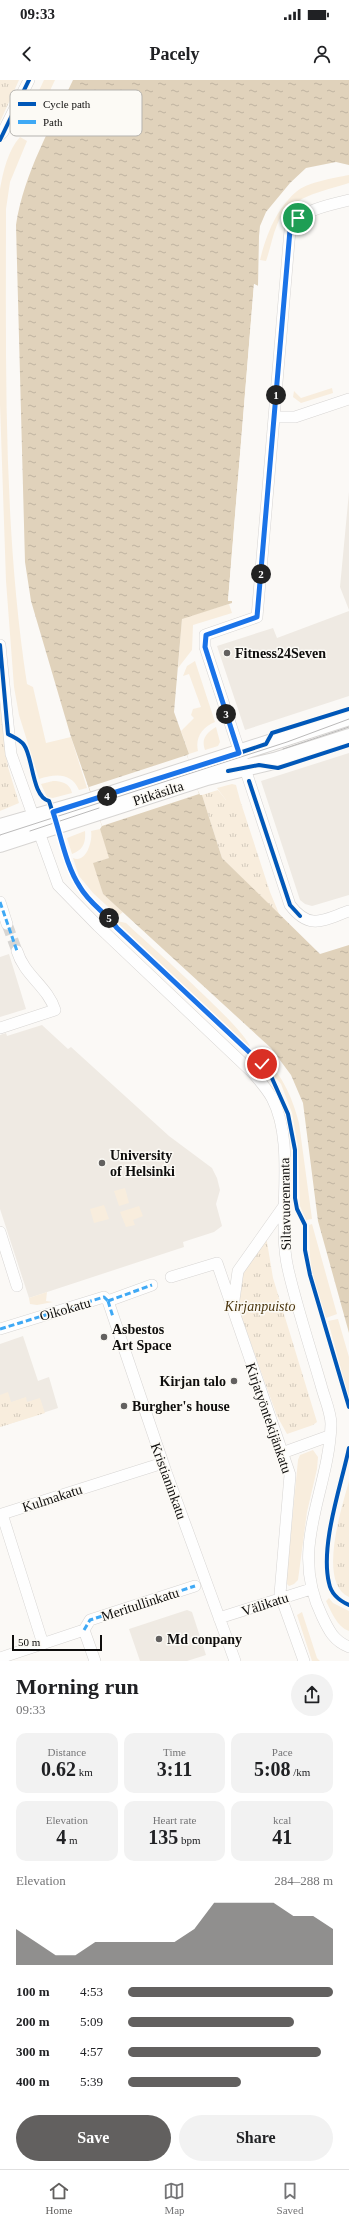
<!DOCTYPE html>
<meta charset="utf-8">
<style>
body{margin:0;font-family:"Times New Roman",serif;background:#f2f2f2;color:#202124;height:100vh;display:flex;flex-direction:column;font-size:15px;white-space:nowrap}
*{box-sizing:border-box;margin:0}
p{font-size:13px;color:#757577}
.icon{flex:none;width:22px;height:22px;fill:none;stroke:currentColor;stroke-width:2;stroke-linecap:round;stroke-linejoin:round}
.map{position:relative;height:1581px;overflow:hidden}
.sheet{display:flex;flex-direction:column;background:#fff;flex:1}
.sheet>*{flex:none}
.scale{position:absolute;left:12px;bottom:10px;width:90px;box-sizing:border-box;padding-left:4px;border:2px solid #0f0e0d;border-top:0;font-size:11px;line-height:14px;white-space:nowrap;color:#0f0e0d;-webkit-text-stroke:3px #fcfaf5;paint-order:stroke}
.pin{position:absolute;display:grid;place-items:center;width:34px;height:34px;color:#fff;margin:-17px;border:2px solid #fff;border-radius:50%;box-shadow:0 1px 4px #0007}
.km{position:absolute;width:20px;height:20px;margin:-10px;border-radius:50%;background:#222;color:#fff;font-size:11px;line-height:20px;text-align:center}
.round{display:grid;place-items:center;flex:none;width:42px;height:42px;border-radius:21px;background:#f2f2f2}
.summary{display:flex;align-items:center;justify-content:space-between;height:68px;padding:0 16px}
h1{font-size:22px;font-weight:600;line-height:30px}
.figures{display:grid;grid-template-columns:repeat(3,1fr);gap:6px;height:68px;padding:4px 16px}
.figures div{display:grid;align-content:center;border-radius:10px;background:#f2f2f2;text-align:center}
.figures b{font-size:20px;font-weight:600}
.figures small{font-size:11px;font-weight:400}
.figures p{font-size:11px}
.chart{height:112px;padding:8px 16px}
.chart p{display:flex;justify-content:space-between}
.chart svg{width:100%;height:72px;margin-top:4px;fill:#62605f;opacity:.7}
.button{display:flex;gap:8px;margin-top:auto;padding:8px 16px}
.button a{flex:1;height:46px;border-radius:24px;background:#62605f;color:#fff;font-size:16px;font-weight:600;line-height:46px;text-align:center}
.button a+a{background:#f2f2f2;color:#202124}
ul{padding:0 16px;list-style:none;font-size:13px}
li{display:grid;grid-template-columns:64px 48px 1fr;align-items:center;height:30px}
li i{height:10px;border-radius:5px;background:#62605f}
.status{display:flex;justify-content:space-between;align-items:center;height:28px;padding:0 20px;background:#fff;direction:ltr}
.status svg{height:11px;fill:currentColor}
header{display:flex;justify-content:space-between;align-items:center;height:52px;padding:0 16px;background:#fff;font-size:18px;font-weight:600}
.menu{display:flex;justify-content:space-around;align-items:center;height:56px;border-top:1px solid #e0e0e0;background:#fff;font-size:11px;color:#757577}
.menu a{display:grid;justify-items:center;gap:2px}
.menu .active{color:#62605f}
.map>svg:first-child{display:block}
.built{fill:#efeae3}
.grass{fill:#f8eddd}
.park{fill:url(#park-tufts)}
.water{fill:url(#water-ripples)}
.pier{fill:#fbf9f6}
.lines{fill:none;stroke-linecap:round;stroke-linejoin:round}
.minor-tunnel{stroke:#d8d6d3;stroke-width:11;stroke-dasharray:11 5.5;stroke-linecap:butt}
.minor-casing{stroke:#d7d5d3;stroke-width:12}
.secondary-casing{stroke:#d7d5d3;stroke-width:18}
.minor{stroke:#fefefe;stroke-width:11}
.secondary{stroke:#fefefe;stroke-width:16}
.tram{stroke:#bbbaba;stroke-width:1}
.quiet{stroke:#3fa9f5;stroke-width:3;stroke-dasharray:6 3;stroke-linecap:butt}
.cycleway-casing{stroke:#fcfaf5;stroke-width:6}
.cycleway{stroke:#0057b8;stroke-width:4}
.route-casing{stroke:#fff;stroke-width:8}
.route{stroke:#1a73e8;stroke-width:5}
.poi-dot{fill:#62605f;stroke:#fcfaf5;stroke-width:1.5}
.labels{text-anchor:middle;stroke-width:3;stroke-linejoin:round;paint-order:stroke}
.poi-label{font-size:14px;font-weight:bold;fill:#0f0e0d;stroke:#fcfaf5;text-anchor:start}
.street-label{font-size:14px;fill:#0f0e0d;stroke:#fcfaf5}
.park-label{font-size:14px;font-style:italic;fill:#4c370f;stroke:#fcfaf5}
.key{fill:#fcfaf5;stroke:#b5b3af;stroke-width:1}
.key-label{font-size:11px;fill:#0f0e0d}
</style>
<div class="status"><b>09:33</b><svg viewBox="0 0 49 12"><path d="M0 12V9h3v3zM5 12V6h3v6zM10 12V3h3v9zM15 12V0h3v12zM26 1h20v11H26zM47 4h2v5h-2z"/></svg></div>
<header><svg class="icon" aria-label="back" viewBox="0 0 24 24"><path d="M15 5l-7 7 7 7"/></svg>Pacely<svg class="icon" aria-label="person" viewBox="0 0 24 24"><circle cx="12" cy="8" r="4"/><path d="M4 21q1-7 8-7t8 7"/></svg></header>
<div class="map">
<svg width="349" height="1581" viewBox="0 0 349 1581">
<defs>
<pattern id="park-tufts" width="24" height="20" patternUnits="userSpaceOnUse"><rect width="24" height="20" fill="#f8eddd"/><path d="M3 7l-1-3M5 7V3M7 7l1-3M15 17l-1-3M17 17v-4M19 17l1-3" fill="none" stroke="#d3cabc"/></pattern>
<pattern id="water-ripples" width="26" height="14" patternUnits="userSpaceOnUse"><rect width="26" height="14" fill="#e0d2bb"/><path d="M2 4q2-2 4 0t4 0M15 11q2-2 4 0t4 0" fill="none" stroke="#bfb3a0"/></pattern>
</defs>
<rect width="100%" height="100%" fill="#fbf9f6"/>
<path class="built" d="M349 412V530L340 507Z
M349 531V616L245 650 217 566 273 548 277 558Z
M349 673V815L312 826 305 824 300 820 261 701Z
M9 874 26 929 0 937V877Z
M42 945 68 969 71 967 169 1056 212 1088 217 1098 220 1110 216 1124 222 1146 214 1152 183 1162 184 1167 29 1218 0 1129V955L6 953 7 956Z
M23 1256 38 1301 49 1297 58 1328 0 1347V1264Z
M187 1530 192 1532 206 1575 187 1581H140L129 1549Z"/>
<path class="grass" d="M44 0H55L39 34 32 41 24 42Z
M20 57 27 61 10 102 6 129C6 287 3 447 27 604L33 607 46 663 71 657 87 708 79 710C71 692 55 694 39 699L19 635 14 607 6 501 0 324V109C3 92 8 70 20 57Z
M349 95V103C324 111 287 117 277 145 272 157 270 170 266 181L260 180C266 156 276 129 296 112 307 102 334 98 349 95Z
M332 308 333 313 301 323 293 317 294 311 301 318Z
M229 524 232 533 193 545 192 570 178 588 182 538Z
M195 581 215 642C202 647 195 658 198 671L189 674 181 651 194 638 191 635 193 629 201 627 189 594 183 596 187 586Z
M216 647 220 662 218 666 205 670C201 659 206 653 216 647Z
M53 701C61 701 70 703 72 713L53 718 47 717 41 704Z
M232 704 236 705 240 720H226L217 708Z
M100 749 110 778 94 783 103 814 123 832 118 836 93 813 79 796 73 778C86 784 93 761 91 751Z
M85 751C86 763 83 770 72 774L67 758Z
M117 841 126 843C145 861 247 950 250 967L238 958 117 844Z
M261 973C282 996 291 1013 299 1043L312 1139 306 1140 300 1126 298 1067 292 1033 281 1004 257 976Z
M125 1108 129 1123 119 1126 114 1111Z
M104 1125 109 1139 94 1143 90 1129Z
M139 1126 143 1136 133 1140 135 1145 126 1147 120 1132Z
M312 1144 337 1234 326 1238 312 1193 310 1177 309 1145Z
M47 1212 46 1221 53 1222 37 1225 30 1224 29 1218Z
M338 1239 349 1277V1319L328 1241Z
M313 1370 318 1377 317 1389 307 1432 298 1500 294 1504 289 1506 286 1503 298 1380 300 1375Z
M329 1518 333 1523 349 1531V1551C337 1547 331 1531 326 1521Z
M302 1532 317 1578 320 1581H312L297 1535Z"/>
<path class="park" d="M0 0H19L0 42Z
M0 623 8 687 19 723 0 731Z
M218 710 226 720H240L270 812 280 836 222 778 202 715Z
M266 1156 273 1198 317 1342 313 1345 287 1354 277 1336 237 1225 242 1191Z
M8 1312 11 1322 26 1317 27 1322 40 1318 45 1333 0 1347V1315Z
M349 1401V1517C317 1503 342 1427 349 1401Z"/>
<path class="water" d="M73 0H349V85L336 82 306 88 290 103 266 132 260 146 259 156 258 206 254 204 228 521H232V523L182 539 174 632 189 674 187 675 198 711 200 715H202L222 778 320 874 349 865V1253L318 1141 303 1023 291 995 271 968 103 814 93 783 109 778 100 749 102 746 71 657 31 521 25 482 16 145C24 93 51 47 73 0Z"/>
<path class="pier" d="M254 204 258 206V208L255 207 230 519 232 521H228Z
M187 675 199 714 102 746 89 707Z"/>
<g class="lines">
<path class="minor-tunnel" d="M7 844 17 871"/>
<defs>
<path id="minor" d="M0 55 3 52 29 0
M349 120C327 126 301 129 290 150L257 537 205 555V567L290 825C310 851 323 840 349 831
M274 337H295L349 319
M0 565 11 674 58 805 98 846 253 993C260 1001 267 1009 272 1018 297 1066 276 1137 288 1189 297 1228 310 1267 321 1305 324 1317 331 1332 331 1344 329 1413 288 1467 322 1536 329 1551 334 1561 349 1567
M0 822 7 844
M0 948 55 930C48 907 24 895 17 871
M0 1152 17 1206
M171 1197 217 1183 288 1389 290 1395 280 1514 304 1581
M108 1221 166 1392 235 1581
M108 1221 152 1205
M233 1227 238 1191 284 1126
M0 1249 104 1217 108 1221
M282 1373 329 1356
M219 1538 311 1509
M84 1550 95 1581
M43 1564 2 1434 163 1383
M0 1578 84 1550 90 1540 195 1506"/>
<path id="secondary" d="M0 747 81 724 349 637
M0 764 207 697 274 681 349 657"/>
</defs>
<use href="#minor" class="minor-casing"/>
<use href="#secondary" class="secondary-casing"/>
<use href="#minor" class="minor"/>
<use href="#secondary" class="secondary"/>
<path class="tram" d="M283 669 349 647
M30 751 99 728
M0 755 287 662 349 639"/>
<path class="quiet" d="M0 822 17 871
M108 1221 152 1205
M108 1221 113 1237
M0 1249 104 1217 108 1221
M84 1550 90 1540 195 1506"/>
<defs>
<path id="cycleway" d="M0 60 29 0
M0 565 8 654C13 657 21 660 24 665 33 677 32 717 49 721 57 745 67 787 80 808 90 823 106 834 117 848L252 975 271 996 288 1034 295 1070V1118L297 1129 305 1145V1170L310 1195 349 1327
M224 678 266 664 272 653 349 629
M228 691 259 685 278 688 349 665
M249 701 290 825 300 836
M349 1368C341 1406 320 1465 329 1503 331 1514 340 1521 349 1525"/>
</defs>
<use href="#cycleway" class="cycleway-casing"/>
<use href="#cycleway" class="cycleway"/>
</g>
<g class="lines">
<defs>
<path id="route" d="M262 984 117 848C106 833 89 823 80 807 66 786 61 756 53 732L239 673 205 567 206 555 257 537 290 150 298 138"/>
</defs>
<use href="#route" class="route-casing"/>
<use href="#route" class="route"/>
</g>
<g class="poi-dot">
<circle cx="227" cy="573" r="4"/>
<circle cx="102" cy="1083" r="4"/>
<circle cx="104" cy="1257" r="4"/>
<circle cx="234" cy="1301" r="4"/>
<circle cx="124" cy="1326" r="4"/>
<circle cx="159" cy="1559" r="4"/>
</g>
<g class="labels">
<g class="poi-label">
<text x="235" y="578">Fitness24Seven</text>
<text x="110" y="1080">University<tspan x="110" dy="16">of Helsinki</tspan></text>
<text x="112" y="1254">Asbestos<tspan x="112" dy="16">Art Space</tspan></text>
<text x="226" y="1306" text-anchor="end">Kirjan talo</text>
<text x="132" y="1331">Burgher's house</text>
<text x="167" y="1564">Md conpany</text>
</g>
<g class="street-label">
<text transform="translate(158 713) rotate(-18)" y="5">Pitkäsilta</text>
<text transform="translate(285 1124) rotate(-91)" y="5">Siltavuorenranta</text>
<text transform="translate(65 1229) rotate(-16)" y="5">Oikokatu</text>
<text transform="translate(269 1338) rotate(71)" y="5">Kirjatyöntekijänkatu</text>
<text transform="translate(169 1401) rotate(70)" y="5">Kristianinkatu</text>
<text transform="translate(52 1418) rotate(-18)" y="5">Kulmakatu</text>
<text transform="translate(140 1524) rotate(-18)" y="5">Meritullinkatu</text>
<text transform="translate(265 1524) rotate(-18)" y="5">Välikatu</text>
</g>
<g class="park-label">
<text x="260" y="1231">Kirjanpuisto</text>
</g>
</g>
<rect x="10" y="10" width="132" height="46" rx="6" class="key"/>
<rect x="18" y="22" width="18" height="4" fill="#0057b8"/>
<rect x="18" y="40" width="18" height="4" fill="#3fa9f5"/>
<g class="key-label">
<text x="43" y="28">Cycle path</text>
<text x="43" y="46">Path</text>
</g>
</svg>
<div class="scale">50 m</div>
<div class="pin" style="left:298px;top:138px;background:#1e9e55"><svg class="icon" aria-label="arrive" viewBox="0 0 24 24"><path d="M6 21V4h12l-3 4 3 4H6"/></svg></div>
<div class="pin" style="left:262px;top:984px;background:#d93025"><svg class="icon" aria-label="check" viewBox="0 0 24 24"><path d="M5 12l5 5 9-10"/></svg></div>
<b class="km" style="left:276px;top:315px">1</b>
<b class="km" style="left:261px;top:494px">2</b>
<b class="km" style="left:226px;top:634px">3</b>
<b class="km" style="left:107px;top:716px">4</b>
<b class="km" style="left:109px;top:838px">5</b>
</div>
<section class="sheet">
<div class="summary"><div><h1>Morning run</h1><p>09:33</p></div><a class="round"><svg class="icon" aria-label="share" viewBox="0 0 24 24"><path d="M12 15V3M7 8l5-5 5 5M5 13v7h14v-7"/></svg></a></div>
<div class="figures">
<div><p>Distance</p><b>0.62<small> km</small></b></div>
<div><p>Time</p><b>3:11</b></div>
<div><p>Pace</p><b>5:08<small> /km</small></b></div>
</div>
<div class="figures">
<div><p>Elevation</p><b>4<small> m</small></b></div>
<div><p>Heart rate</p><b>135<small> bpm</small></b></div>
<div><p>kcal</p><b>41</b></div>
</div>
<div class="chart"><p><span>Elevation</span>284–288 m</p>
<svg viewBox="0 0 160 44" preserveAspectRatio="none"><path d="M0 44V22L10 30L20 38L30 38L40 30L50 30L60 30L70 30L80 30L90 22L100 6L110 6L120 6L130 6L140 14L150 14L160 22V44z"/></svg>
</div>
<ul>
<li><b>100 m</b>4:53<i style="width:100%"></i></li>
<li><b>200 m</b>5:09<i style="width:81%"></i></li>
<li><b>300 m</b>4:57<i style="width:94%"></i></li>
<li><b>400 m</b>5:39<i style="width:55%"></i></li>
</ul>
<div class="button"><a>Save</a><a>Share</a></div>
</section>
<nav class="menu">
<a class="active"><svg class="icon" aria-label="home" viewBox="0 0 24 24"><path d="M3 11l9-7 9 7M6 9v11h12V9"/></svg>Home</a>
<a><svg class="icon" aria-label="map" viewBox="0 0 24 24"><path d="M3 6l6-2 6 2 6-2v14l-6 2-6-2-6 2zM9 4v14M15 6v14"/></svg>Map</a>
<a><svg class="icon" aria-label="saved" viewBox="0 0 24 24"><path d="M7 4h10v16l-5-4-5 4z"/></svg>Saved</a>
</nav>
